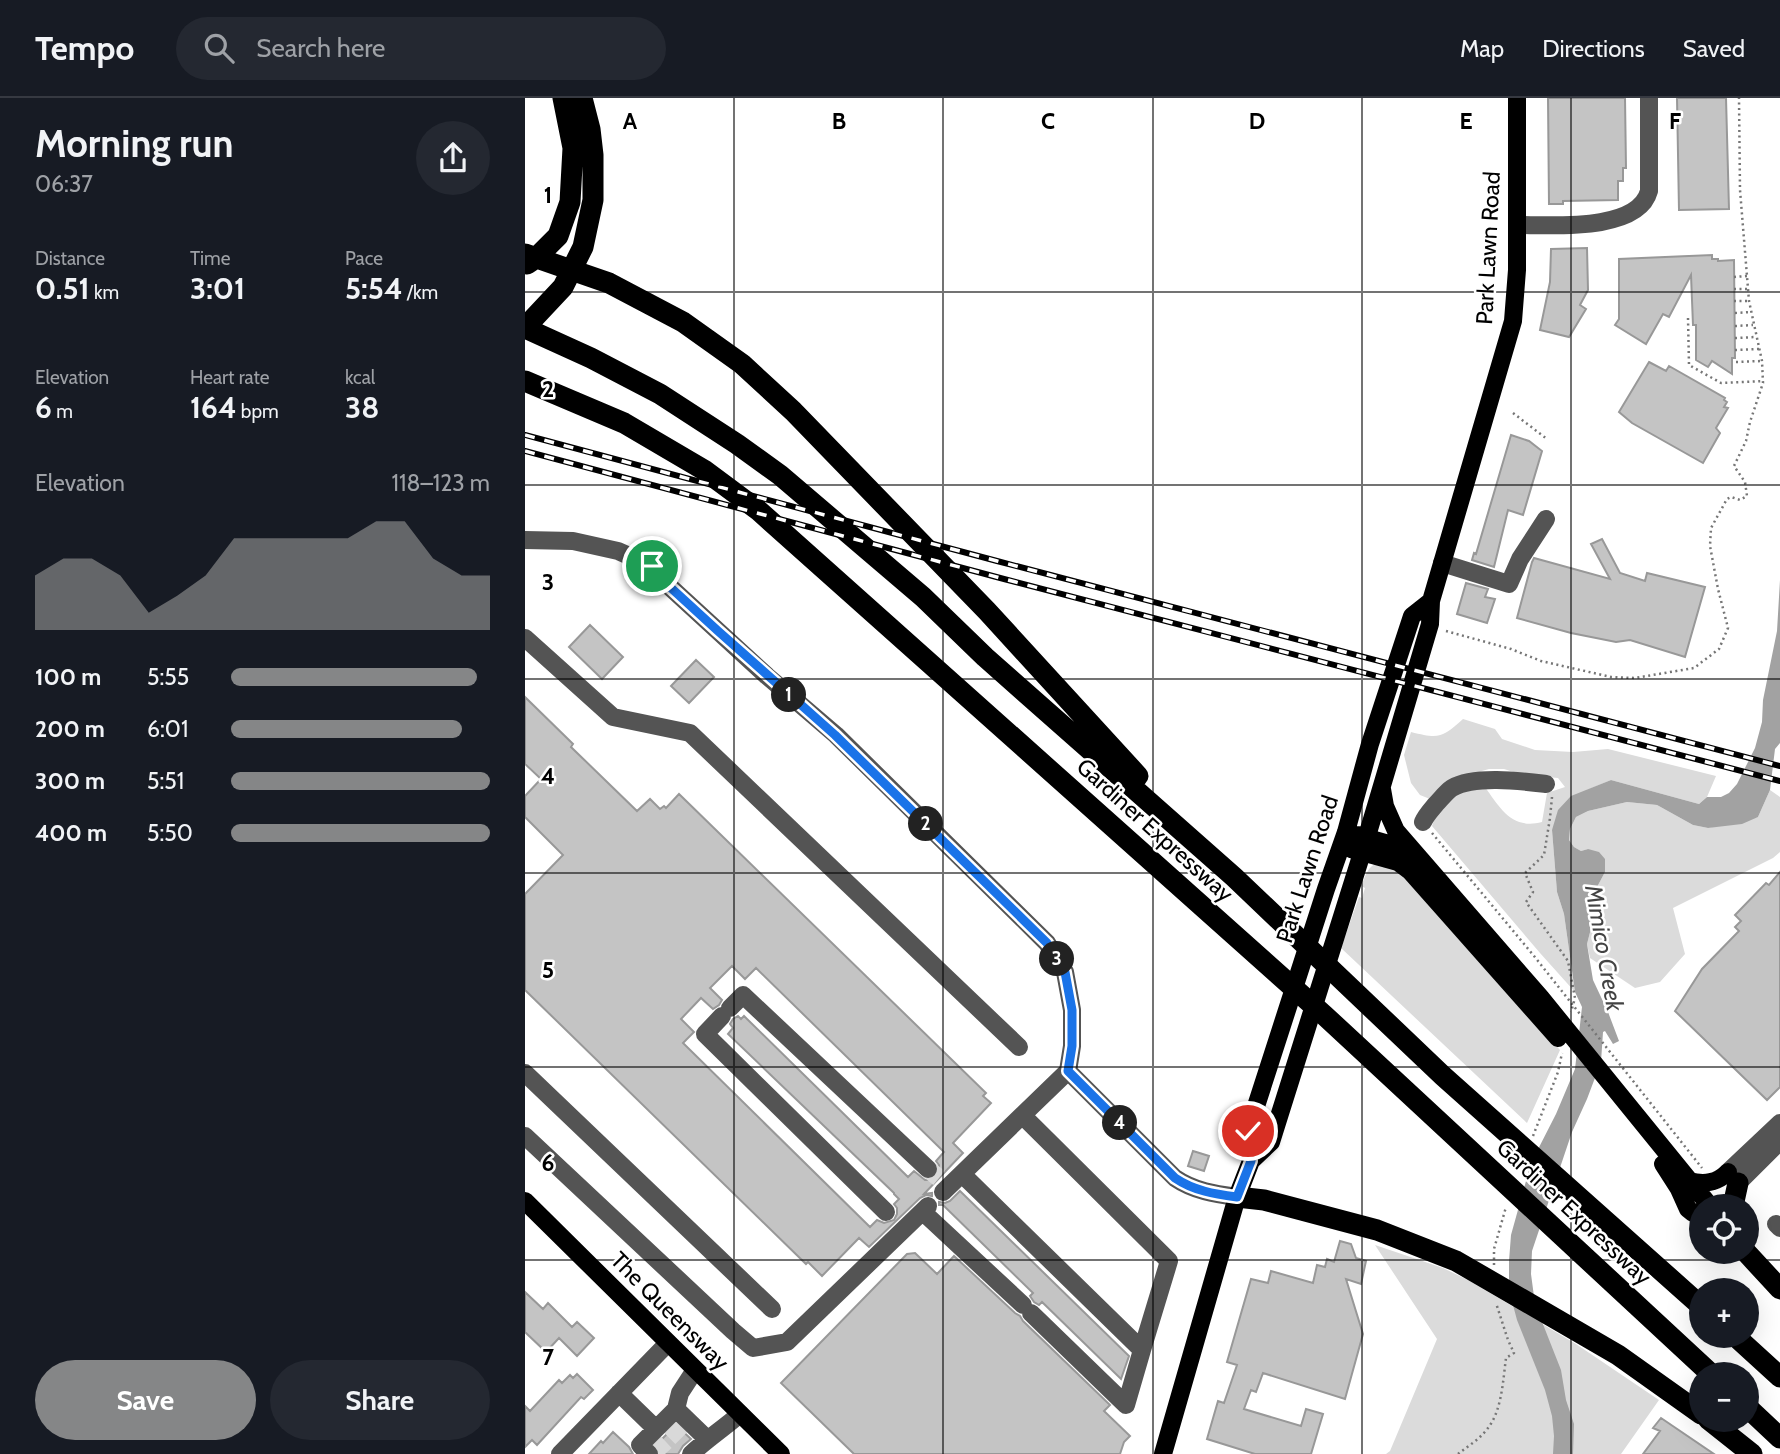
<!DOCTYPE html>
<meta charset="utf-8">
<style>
body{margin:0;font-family:Cabin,sans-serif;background:#242831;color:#f1f3f6;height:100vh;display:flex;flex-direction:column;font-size:26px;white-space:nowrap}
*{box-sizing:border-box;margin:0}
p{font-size:23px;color:#9ea1a6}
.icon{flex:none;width:38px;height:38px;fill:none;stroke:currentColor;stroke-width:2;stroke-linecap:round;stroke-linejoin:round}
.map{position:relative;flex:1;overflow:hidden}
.drawer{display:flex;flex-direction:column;background:#171b24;width:525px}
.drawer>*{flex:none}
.tools{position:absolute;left:1164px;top:1096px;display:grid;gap:14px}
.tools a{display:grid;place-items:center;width:70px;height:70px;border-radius:50%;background:#171b24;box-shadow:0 7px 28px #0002;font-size:35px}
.pin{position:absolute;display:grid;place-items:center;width:60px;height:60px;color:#fff;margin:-30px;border:4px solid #fff;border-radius:50%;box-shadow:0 2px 7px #0007}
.km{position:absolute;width:35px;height:35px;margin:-18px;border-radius:50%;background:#222;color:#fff;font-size:19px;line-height:35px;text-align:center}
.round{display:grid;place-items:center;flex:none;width:74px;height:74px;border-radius:37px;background:#242831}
.head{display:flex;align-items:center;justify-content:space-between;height:119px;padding:0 35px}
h1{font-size:38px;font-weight:700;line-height:52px}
.figures{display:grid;grid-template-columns:repeat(3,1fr);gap:10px;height:119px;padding:7px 35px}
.figures div{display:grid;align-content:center}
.figures b{font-size:30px;font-weight:700}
.figures small{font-size:19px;font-weight:400}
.figures p{font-size:19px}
.chart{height:196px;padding:14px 35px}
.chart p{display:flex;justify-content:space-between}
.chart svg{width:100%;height:126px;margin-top:7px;fill:#858687;opacity:.7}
.button{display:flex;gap:14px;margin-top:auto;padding:14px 35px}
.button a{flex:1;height:80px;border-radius:42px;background:#858687;color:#fff;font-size:28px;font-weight:700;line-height:80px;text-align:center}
.button a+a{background:#242831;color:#f1f3f6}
ul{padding:0 35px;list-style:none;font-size:23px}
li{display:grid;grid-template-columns:112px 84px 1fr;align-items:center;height:52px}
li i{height:18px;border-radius:9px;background:#858687}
header{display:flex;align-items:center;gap:42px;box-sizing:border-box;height:98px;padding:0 35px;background:#171b24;border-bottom:2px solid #363941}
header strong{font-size:33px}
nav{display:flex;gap:38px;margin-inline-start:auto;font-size:24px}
.search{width:490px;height:63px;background:#242831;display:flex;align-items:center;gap:18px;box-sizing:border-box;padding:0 24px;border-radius:38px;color:#9ea1a6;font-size:26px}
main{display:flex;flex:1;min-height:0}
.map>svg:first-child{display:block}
.green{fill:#dbdbdb}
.water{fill:#a2a2a2}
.building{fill:#c4c4c4;stroke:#989898;stroke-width:2;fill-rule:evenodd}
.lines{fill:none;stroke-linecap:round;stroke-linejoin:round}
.minor-tunnel{stroke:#d9d9d9;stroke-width:18;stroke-dasharray:18 9;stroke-linecap:butt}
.path{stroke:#767676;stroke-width:2.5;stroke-dasharray:2 3.5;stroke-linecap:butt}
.minor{stroke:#545454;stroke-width:18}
.major{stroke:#000;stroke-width:18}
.highway{stroke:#000;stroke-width:21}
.rail-casing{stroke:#000;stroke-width:6}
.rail{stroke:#fff;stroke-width:3.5;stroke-dasharray:10;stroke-linecap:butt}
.route-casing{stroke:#fff;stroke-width:14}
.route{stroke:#1a73e8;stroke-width:9}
.grid{fill:none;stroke:#000;stroke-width:2;stroke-opacity:0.55}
.labels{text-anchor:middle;stroke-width:5;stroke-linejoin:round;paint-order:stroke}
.street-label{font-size:23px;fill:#000;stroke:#fff}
.water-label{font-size:24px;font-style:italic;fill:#434343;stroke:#fff}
.grid-label{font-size:23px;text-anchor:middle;font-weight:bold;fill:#000;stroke:#fff;stroke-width:5;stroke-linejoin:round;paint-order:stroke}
</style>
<header>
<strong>Tempo</strong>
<div class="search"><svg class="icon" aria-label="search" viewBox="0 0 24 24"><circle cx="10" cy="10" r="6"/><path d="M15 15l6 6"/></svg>Search here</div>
<nav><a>Map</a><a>Directions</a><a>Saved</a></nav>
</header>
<main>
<section class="drawer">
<div class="head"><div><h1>Morning run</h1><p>06:37</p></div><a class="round"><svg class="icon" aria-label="share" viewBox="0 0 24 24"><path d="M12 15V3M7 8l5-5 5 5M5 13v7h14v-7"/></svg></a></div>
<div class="figures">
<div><p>Distance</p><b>0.51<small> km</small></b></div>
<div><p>Time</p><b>3:01</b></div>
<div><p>Pace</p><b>5:54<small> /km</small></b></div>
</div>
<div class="figures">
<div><p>Elevation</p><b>6<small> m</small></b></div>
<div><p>Heart rate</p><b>164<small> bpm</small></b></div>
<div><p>kcal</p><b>38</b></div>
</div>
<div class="chart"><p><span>Elevation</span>118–123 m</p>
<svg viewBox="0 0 160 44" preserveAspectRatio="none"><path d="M0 44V25L10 19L20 19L30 25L40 38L50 32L60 25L70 12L80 12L90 12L100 12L110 12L120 6L130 6L140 19L150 25L160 25V44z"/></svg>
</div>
<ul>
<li><b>100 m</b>5:55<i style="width:95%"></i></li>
<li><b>200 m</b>6:01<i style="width:89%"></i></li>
<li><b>300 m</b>5:51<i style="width:100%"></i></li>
<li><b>400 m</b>5:50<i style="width:100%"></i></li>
</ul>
<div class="button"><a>Save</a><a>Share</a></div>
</section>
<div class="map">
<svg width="1255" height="1356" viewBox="0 0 1255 1356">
<rect width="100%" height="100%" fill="#fff"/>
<path class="green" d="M938 621 970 631 977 641 1010 652 1048 654 1083 651 1191 678 1182 699 1174 706 1086 682 1062 692 1027 732 1032 794 1039 816 1050 894 1015 855 907 728 911 717 934 694 960 689C975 710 987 732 1017 724L1022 695 1040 689 1033 680 998 677 979 671H964L946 676 905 701 895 697 886 685 879 657 886 634C914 641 917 640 938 621Z
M1245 692 1255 699V754L1248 760 1148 810 1160 856 1135 884 1110 890 1065 860 1062 846 1071 811V791L1080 774 1063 751 1056 753 1049 749 1044 742 1045 731 1051 719 1063 713 1102 704 1132 707 1168 727 1183 730 1233 719Z
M853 765 881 777 1035 952 1002 1025 816 850 834 799 837 800 840 790 836 788C840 779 843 767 853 765Z
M850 1147 918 1170 943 1182 1051 1246 1134 1302 1096 1356H861L865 1353 912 1241Z"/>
<path class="water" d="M1255 482V645L1250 651 1245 692 1233 719 1217 726 1183 730 1168 727 1132 707 1102 704 1063 713 1051 719 1045 731 1044 742 1049 749 1056 753 1063 751 1074 754 1080 761V774L1071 791V811L1062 846 1068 882 1083 914 1094 943 1088 946 1080 933 1078 934 1076 964 1062 1001 1047 1034 1007 1153 1006 1176 1010 1206 1036 1272 1041 1302 1049 1326 1048 1356H1028L1029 1338 1027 1318 1020 1292 992 1222 984 1192V1163L986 1137 1006 1065 1031 1016 1050 971 1057 909 1050 894 1039 816 1032 794 1027 732 1033 712 1046 698 1086 682 1174 706 1182 699H1196L1204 695 1212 686 1230 650 1237 624 1238 602 1252 533Z"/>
<path class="building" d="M1023 0H1100L1101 70H1098V83H1093V102L1038 103V106H1024Z
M1152 0H1201L1204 111 1154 112Z
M1062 150 1063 192 1055 207 1061 211 1044 239 1015 232 1025 184 1026 151Z
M1187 157V161H1193V163L1209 162 1210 260H1207V276L1187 263 1183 269 1171 262V227H1168L1166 177 1144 219 1138 216 1121 246 1090 227 1094 221V161Z
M1124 264 1141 273 1144 268 1200 300 1199 302 1202 304 1199 309 1203 310 1191 330 1195 335 1178 365 1107 325 1094 314Z
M986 337 1004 343 1017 353 998 417 983 412 969 469 947 462 949 455 951 456Z
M1077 441 1095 475 1120 483 1122 475 1180 489 1160 559 1105 542 1091 544 1046 535 992 520 1007 464 1009 460 1085 481 1066 446Z
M941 485 963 491 960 499 970 501 962 525 932 516Z
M65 527 98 559 77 581 44 549Z
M171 562 189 579 164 605 146 588Z
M0 599 48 646 46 649 112 713 125 701 135 711 139 708 141 710 154 696 461 995 458 998 466 1005 428 1045 438 1055 399 1096 407 1095V1098L401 1097 395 1100 344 1149 334 1140 297 1178 283 1164 281 1166 0 892V796L38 757 0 719V698L16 681 0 666ZM207 868 220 881 231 870 419 1054 411 1063 414 1067V1073L411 1079 406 1082H400L389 1073 383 1079 219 918 216 921 213 918 208 921 205 926 208 930 203 936 369 1095V1096L374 1101 369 1106 372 1110V1116L369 1122 359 1125 352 1122 345 1129 158 945 169 934 156 921 176 900 188 911 194 907 197 902 185 890Z
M1255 774V989L1242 1002 1150 913 1177 871 1214 833 1210 829 1216 823 1210 817 1241 785 1244 787Z
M668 1053 684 1058 679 1073 663 1068Z
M435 1093 604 1258 596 1281 517 1204 514 1207 509 1204 505 1198 508 1195 418 1107H414V1104L420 1105 425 1103Z
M815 1143 826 1146 831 1160 841 1163 836 1186 821 1181 838 1236 820 1301 738 1275 731 1294 726 1292 719 1311 776 1328 781 1311 798 1316 786 1356H730L682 1341 693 1303 699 1305 712 1267 702 1264 726 1181 743 1185 746 1173 788 1185 792 1167 800 1169 802 1161 809 1164Z
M390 1155 412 1176 429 1158 490 1215 495 1218 498 1223 585 1307 579 1313 605 1338 599 1344 595 1356H329L256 1285 382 1156Z
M0 1194 18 1211 23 1205 47 1229 52 1224 69 1240 52 1258 34 1240 21 1254 0 1234Z
M52 1276 68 1292 59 1301 56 1299 12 1347 7 1342 0 1349V1308L5 1313 34 1282 37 1285 45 1277 48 1280Z
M1136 1320 1189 1356H1118L1135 1333 1128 1330Z
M151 1327 166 1341 158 1348 153 1356H135L131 1347Z
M88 1334 104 1349 108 1356H64L76 1343 78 1345Z"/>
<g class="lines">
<path class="minor-tunnel" d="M403 1071 414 1080
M144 1327 163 1346
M128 1343 140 1356"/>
<path class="path" d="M1209 179 1222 178
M1209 191H1223
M1209 203H1224
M1210 215 1226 214
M1163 220 1164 267 1196 285 1238 283
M1210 228 1228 227
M1210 240 1231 239
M1210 252 1234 251
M1211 264 1237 263
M988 315 1022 341
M921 533 986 551 1016 563 1086 579 1110 580 1169 570 1194 551 1203 530 1193 491 1185 448 1186 430 1202 401 1206 399 1215 402 1222 398 1220 384 1209 368 1221 343 1225 324 1238 285 1237 263 1224 203 1215 92 1214 0
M1027 699 1025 720 1019 757 1000 775 1008 794 1001 804 1043 863 1050 900 1046 914
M907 735 1009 858 1177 1070
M1008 1038 1033 974 1037 955
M969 1167V1151L981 1109
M933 1356C943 1348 955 1341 963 1330 977 1312 978 1282 981 1260L989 1255 983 1242 971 1205"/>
<path class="minor" d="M992 127C1026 127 1113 134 1124 93V0
M0 442 48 443 93 453 127 468 145 489 242 578 311 637 522 845 540 874 547 912V948L543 973 418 1094
M917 465 984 486 995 461 1021 421
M0 540 88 619 165 635 494 949
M898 724C901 717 906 712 911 706 916 701 921 694 927 690 949 677 996 683 1021 686
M205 910 218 897 403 1071
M197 918 180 936 361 1114
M543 973 650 1080C669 1093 690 1096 712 1099
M0 975 247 1211
M0 1038 208 1233 228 1250 262 1244 403 1108
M1203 1074 1255 1025
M437 1076 617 1252 644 1163 498 1018
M1213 1085 1255 1043
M398 1114 498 1207
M1251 1126 1255 1130
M506 1215 601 1307 617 1252
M94 1295 130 1330
M151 1311 155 1295 170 1272
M35 1356 143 1245
M124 1356 115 1347 151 1311 182 1341
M166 1356C182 1341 199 1330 215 1316"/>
<path class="major" d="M857 691 860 708 871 733 1016 900 1185 1108
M832 737 867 747 886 761
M826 751 873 764 885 773 1033 940
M726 1063 723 1033 801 791 821 734 845 646 887 518 906 503
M1138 1066 1154 1091 1163 1111 1168 1115 1176 1114
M1164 1083C1180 1087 1192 1085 1203 1074
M0 1103 256 1356
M638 1356 712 1099 726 1063 746 1044 837 755 905 526 906 503 988 223 992 172V0"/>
<path class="highway" d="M0 156 84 185 158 224 217 266 268 313 462 513 613 678
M2 166 11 160 33 138 45 104 48 50 38 0
M8 221 38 189 58 149 68 102V57L65 31 57 0
M0 230 66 260 135 296 212 346 255 377 398 499 460 559 709 779 918 978 1176 1208
M0 283 99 325 179 372 233 412 799 917 1186 1276
M712 1099 739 1102 852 1132 931 1163 1093 1257 1176 1316
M1208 1108 1213 1085
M1220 1153 1255 1191
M1209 1237 1255 1279
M1222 1309 1255 1340
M1183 1321 1227 1356"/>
<defs>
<path id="rail" d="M0 337 472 463 1255 668
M0 353 479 481 1255 683"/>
</defs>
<use href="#rail" class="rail-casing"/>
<use href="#rail" class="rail"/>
</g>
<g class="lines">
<defs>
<path id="route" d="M127 468 145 489 193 533 310 637 522 845 540 874 547 912V948L543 973 650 1080C669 1093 690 1096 712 1099L726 1063 723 1033"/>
</defs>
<use href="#route" class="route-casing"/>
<use href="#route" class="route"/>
</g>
<path class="grid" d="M209 0V1356M418 0V1356M628 0V1356M837 0V1356M1046 0V1356M0 194H1255M0 387H1255M0 581H1255M0 775H1255M0 969H1255M0 1162H1255"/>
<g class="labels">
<g class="street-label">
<text transform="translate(963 150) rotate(-87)" y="8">Park Lawn Road</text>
<text transform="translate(630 732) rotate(42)" y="8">Gardiner Expressway</text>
<text transform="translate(782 771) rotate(-72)" y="8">Park Lawn Road</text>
<text transform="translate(1049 1114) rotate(43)" y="8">Gardiner Expressway</text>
<text transform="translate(145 1213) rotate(45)" y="8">The Queensway</text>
</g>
<g class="water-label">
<text transform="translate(1079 850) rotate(80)" y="8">Mimico Creek</text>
</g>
</g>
<g class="grid-label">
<text x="105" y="31">A</text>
<text x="314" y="31">B</text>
<text x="523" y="31">C</text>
<text x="732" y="31">D</text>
<text x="941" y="31">E</text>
<text x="1150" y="31">F</text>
<text x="23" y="105">1</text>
<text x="23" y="299">2</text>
<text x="23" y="492">3</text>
<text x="23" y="686">4</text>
<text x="23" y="880">5</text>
<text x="23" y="1073">6</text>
<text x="23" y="1267">7</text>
</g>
</svg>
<div class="tools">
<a><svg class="icon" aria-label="locate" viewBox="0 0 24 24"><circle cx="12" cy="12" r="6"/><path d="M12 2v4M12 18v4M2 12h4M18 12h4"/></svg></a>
<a>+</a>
<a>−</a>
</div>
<div class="pin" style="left:127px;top:468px;background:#1e9e55"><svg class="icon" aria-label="arrive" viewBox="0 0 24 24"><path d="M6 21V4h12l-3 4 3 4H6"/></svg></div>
<div class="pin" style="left:723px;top:1033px;background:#d93025"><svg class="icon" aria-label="check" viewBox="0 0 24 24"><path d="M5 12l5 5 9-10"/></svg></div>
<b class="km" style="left:264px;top:597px">1</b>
<b class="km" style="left:401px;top:726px">2</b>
<b class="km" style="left:532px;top:861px">3</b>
<b class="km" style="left:595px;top:1025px">4</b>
</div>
</main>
